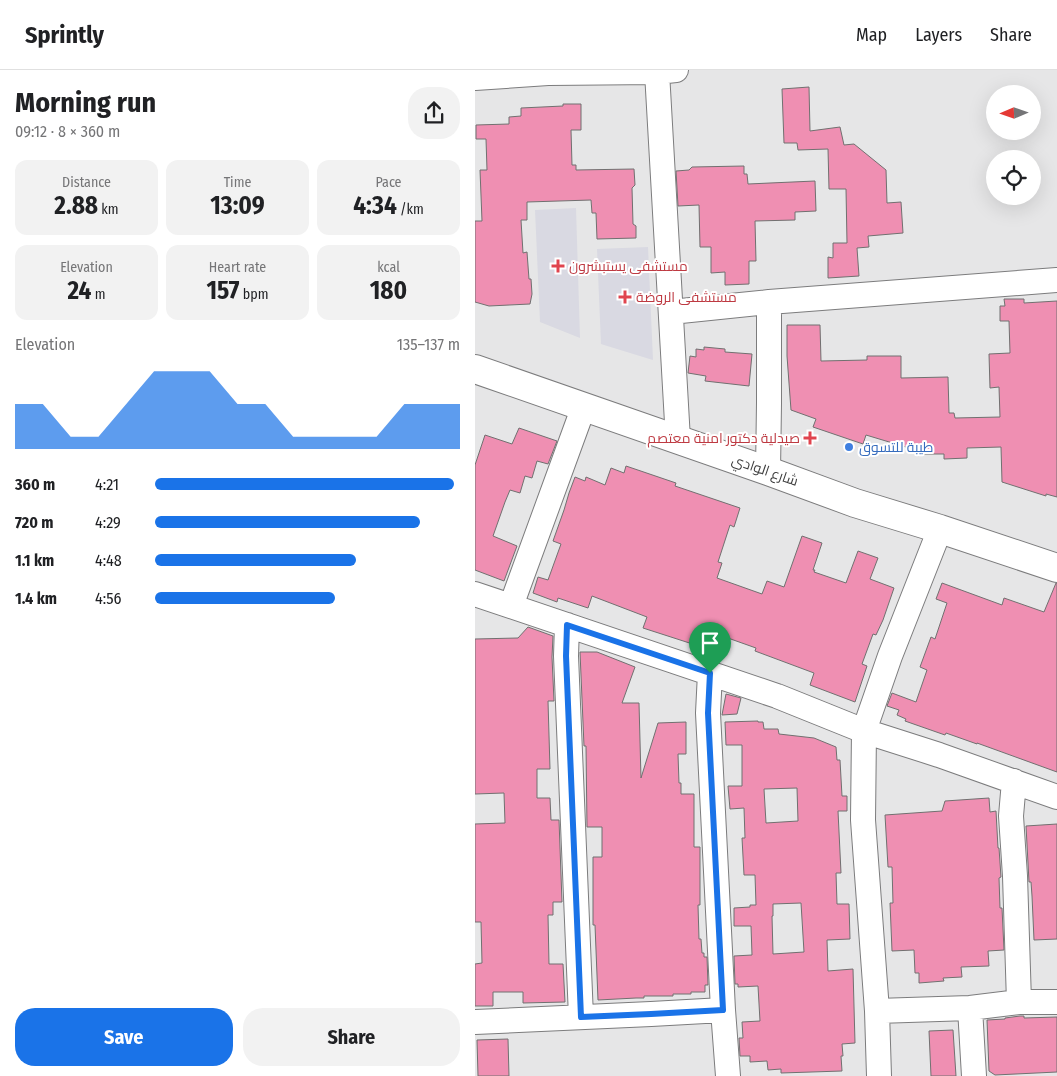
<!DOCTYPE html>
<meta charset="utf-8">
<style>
body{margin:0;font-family:"Fira Sans Condensed",Cairo,sans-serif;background:#f2f2f2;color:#202124;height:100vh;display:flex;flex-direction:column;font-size:19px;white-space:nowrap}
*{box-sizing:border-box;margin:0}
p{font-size:16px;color:#757577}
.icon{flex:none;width:28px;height:28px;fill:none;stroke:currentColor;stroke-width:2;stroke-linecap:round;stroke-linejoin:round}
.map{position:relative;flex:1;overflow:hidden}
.details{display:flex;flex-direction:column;background:#fff;width:475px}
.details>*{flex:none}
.needle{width:32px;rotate:268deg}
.tools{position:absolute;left:511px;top:15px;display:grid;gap:10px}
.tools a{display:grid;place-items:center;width:55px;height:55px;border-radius:50%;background:#fff;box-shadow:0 5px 20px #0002;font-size:25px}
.pin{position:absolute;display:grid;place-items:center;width:42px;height:42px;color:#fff;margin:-51px -21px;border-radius:50% 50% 50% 0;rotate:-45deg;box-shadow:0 0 5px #0007}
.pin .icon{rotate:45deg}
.round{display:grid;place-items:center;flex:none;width:52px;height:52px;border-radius:20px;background:#f2f2f2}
.head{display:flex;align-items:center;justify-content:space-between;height:85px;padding:0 15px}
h1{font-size:28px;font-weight:700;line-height:38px}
.stats{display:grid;grid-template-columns:repeat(3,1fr);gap:8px;height:85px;padding:5px 15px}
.stats div{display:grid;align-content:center;border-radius:12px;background:#f2f2f2;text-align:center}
.stats b{font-size:25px;font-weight:700}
.stats small{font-size:14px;font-weight:400}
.stats p{font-size:14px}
.chart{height:140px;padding:10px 15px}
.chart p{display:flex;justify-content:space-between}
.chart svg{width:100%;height:90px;margin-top:5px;fill:#1a73e8;opacity:.7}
.action{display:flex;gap:10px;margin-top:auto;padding:10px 15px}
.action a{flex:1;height:58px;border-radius:20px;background:#1a73e8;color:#fff;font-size:20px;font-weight:700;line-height:58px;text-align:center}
.action a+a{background:#f2f2f2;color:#202124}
ul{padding:0 15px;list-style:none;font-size:16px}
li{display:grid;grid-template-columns:80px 60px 1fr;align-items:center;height:38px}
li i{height:12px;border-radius:6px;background:#1a73e8}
header{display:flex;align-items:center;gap:30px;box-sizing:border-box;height:70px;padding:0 25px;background:#fff;border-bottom:1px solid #e0e0e0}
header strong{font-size:24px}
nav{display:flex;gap:28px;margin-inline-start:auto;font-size:18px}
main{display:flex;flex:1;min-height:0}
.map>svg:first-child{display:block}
.built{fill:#d9d9e2}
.building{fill:#ef8fb2;stroke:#717070;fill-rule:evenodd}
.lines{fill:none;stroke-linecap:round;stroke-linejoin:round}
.minor-casing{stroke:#7c7c7d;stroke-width:26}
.major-casing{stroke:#7c7c7d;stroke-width:30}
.minor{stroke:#fff;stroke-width:24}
.major{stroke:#fff;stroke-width:28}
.route-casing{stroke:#fff;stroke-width:10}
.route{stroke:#1a73e8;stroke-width:6}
.health-dot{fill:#e0444e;stroke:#fff;stroke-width:2}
.shop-dot{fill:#3f7fe0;stroke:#fff;stroke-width:2}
.labels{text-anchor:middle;stroke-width:4;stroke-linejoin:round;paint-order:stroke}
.health-label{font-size:14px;fill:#be3a42;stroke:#fff;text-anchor:start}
.shop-label{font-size:14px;fill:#366cbe;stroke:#fff;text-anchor:start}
.street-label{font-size:14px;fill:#3d3d3d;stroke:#fff}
</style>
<header>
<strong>Sprintly</strong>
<nav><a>Map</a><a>Layers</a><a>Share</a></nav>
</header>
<main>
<section class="details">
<div class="head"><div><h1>Morning run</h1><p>09:12 · 8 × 360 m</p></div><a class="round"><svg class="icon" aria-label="share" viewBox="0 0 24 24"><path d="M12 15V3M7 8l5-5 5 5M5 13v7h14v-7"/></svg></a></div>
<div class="stats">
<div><p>Distance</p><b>2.88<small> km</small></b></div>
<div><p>Time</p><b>13:09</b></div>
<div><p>Pace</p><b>4:34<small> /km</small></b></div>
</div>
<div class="stats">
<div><p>Elevation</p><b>24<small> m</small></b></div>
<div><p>Heart rate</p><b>157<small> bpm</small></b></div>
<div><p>kcal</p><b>180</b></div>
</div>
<div class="chart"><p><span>Elevation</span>135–137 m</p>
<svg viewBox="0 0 160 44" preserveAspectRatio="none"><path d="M0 44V22L10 22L20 38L30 38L40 22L50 6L60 6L70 6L80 22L90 22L100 38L110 38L120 38L130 38L140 22L150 22L160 22V44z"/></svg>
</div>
<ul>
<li><b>360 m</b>4:21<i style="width:98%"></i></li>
<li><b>720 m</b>4:29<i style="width:87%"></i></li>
<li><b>1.1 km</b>4:48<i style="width:66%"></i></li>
<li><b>1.4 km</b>4:56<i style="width:59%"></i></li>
</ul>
<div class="action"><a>Save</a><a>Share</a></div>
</section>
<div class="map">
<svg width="582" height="1006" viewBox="0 0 582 1006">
<rect width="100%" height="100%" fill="#e6e6e7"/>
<path class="built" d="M101 138 105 268 65 252 60 140Z
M173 177 178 290 126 274 122 179Z"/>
<path class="building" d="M334 17 335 61 365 57 369 75 379 74 411 100 412 133 426 132 428 163 393 166 394 177 382 178 384 206 353 208V187L358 188V173H372L371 119H354L353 79 323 80 322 73H309L307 19Z
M88 34H106V60H96L97 95H101V100L159 99 160 115 157 118 158 154 161 156V168L122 169 121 143H117L116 130 52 132V150H46L48 183 52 182 54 209H56L57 224 55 234 14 236 0 232V151H7L5 100H12L11 69H1V55L34 54V47L46 46V38L88 36Z
M269 96V104H272L273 114 340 111 341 141 320 142V150L280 151 281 191H274V214L250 215V202L236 203V177H225L224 135 203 136 201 101 214 100 217 97Z
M529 229H549V233L582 231V427L571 424V426L527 412 526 377 492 378V388L469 389V384H445L444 381 391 365 388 374 338 357 341 349 316 340 312 286V255H345L346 291 392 290V286H426V308L473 307 474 343H479L480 348 525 347 524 317 515 318 514 284 535 283 534 251H525V236H530Z
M229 277 250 279V282L277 284 274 316 230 311 231 306 213 303 215 286 221 287V279L229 280Z
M44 358 82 371 73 394 62 391 57 408 50 406 45 423 35 420 30 432 18 466 42 476 29 511 0 500V395L10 365 37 374Z
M151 396 201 413 200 416 265 438 259 457 255 455 243 492 247 493 242 508 287 524 292 511 309 517 327 466 347 473 338 500H340L339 502 371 513 383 481 403 488 395 509 419 518 408 550 401 565 398 564 387 594 392 596 380 632 335 615 339 603 280 581 281 578 236 562 230 578 168 558 172 547 117 526 113 538 83 528 82 532 58 523 63 507 73 510 86 474 78 471 89 440 94 423 100 407 110 411 111 407 130 415 136 398 149 403Z
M467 513 527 535 529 528 569 542 581 513H582V702L502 673V674L471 663 470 665 430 651 431 649 422 645 424 640 412 636 417 623 441 632 452 600 445 597 456 567 460 569 472 533 461 529Z
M53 557 78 566 77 587 79 631H73L75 699H62V728H75L76 750H84L87 832H78V845H73L74 894H88L90 932 48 933V922H18V936H0V894L7 893 6 852H0V754L30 753 29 723 0 724V569L43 568Z
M105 582H122L160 597 147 633H164L166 708 183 653 211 652V684H203L204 713H206V724H219V777H225V835H223L224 869H226L227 883H229V887H232L233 915H230V922H216V924H198V926H169V928H161L123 930 120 855H118V787H127V757H112L111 676H109Z
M251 624 266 628 262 644 247 645Z
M283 651V652H288L289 659H303L304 664 339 668 361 677 362 690H365L367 726H372V741H363L366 803H361L362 834H374L375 869 352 870 353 901 378 899 380 973 367 974 368 986H366L367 1001 306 1003V999L293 1000 292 991 275 992V986H265L264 968H268L267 952 285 951 283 916 263 917V914H260L259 886 277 885 276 856H259V838L275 837V835H281L280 805H269L267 768H270L269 738 255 739 253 716H267V675H251L250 652ZM322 718 323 751 291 753 289 719ZM326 833 329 882 298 884 297 846H298V834Z
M514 728 515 742 521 741 523 778H524L526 807 524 808 525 838H527L529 880 513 881 514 896 486 897 487 907 468 908 469 911 444 913V903H440L439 880 417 881 415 833H418L417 797H413L410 745 467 741 470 731Z
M582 754V869L559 870 557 826 556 812H554L551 756Z
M545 946H549V948L582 947V1002L520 1005 514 1001 512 950 530 949V948Z
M478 960 481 1006H456L454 961Z
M33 969 34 1006H3L2 970Z"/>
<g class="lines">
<defs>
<path id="minor" d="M182 2 203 370
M0 8 73 3 182 2 201 0
M196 242 294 232 582 210
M293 401 294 333V232
M0 524 302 626 389 661 464 685 582 727
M36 536 109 336
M92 555 91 586 106 947
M235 603 233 643 248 940 253 1006
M539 711 536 746 540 806 544 932
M495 938 499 1006
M402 941 495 938 544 932H582
M0 952 176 944 248 940
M404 1006 402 941 388 750 389 661 415 586 465 459"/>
<path id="major" d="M0 299 293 401 380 433 465 459 582 498"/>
</defs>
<use href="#minor" class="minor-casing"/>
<use href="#major" class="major-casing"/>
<use href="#minor" class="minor"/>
<use href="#major" class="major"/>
</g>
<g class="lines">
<defs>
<path id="route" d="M92 555 235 603 233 643 248 940 176 944 106 947 91 586Z"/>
</defs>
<use href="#route" class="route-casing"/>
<use href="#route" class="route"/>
</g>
<g class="health-dot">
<path d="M80.5 188.5h5v5h5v5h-5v5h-5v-5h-5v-5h5z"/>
<path d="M147.5 219.5h5v5h5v5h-5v5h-5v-5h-5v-5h5z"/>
<path d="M332.5 360.5h5v5h5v5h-5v5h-5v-5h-5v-5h5z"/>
</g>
<circle class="shop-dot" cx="374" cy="377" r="5"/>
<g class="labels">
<g class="health-label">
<text x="94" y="201">مستشفى يستبشرون</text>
<text x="161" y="232">مستشفى الروضة</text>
<text x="325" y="373" text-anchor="end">صيدلية دكتور امنية معتصم</text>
</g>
<g class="shop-label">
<text x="384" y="382">طيبة للتسوق</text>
</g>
<g class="street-label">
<text transform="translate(290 400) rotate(19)" y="5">شارع الوادي</text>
</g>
</g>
</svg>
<div class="tools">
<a><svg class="needle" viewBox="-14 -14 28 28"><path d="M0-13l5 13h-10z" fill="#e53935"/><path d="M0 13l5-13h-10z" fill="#757577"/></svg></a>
<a><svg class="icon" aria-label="locate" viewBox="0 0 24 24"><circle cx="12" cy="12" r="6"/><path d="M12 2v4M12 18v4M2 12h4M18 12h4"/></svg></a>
</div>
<div class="pin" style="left:235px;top:603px;background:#1e9e55"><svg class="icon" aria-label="arrive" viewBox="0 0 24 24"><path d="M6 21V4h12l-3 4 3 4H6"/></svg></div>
</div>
</main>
